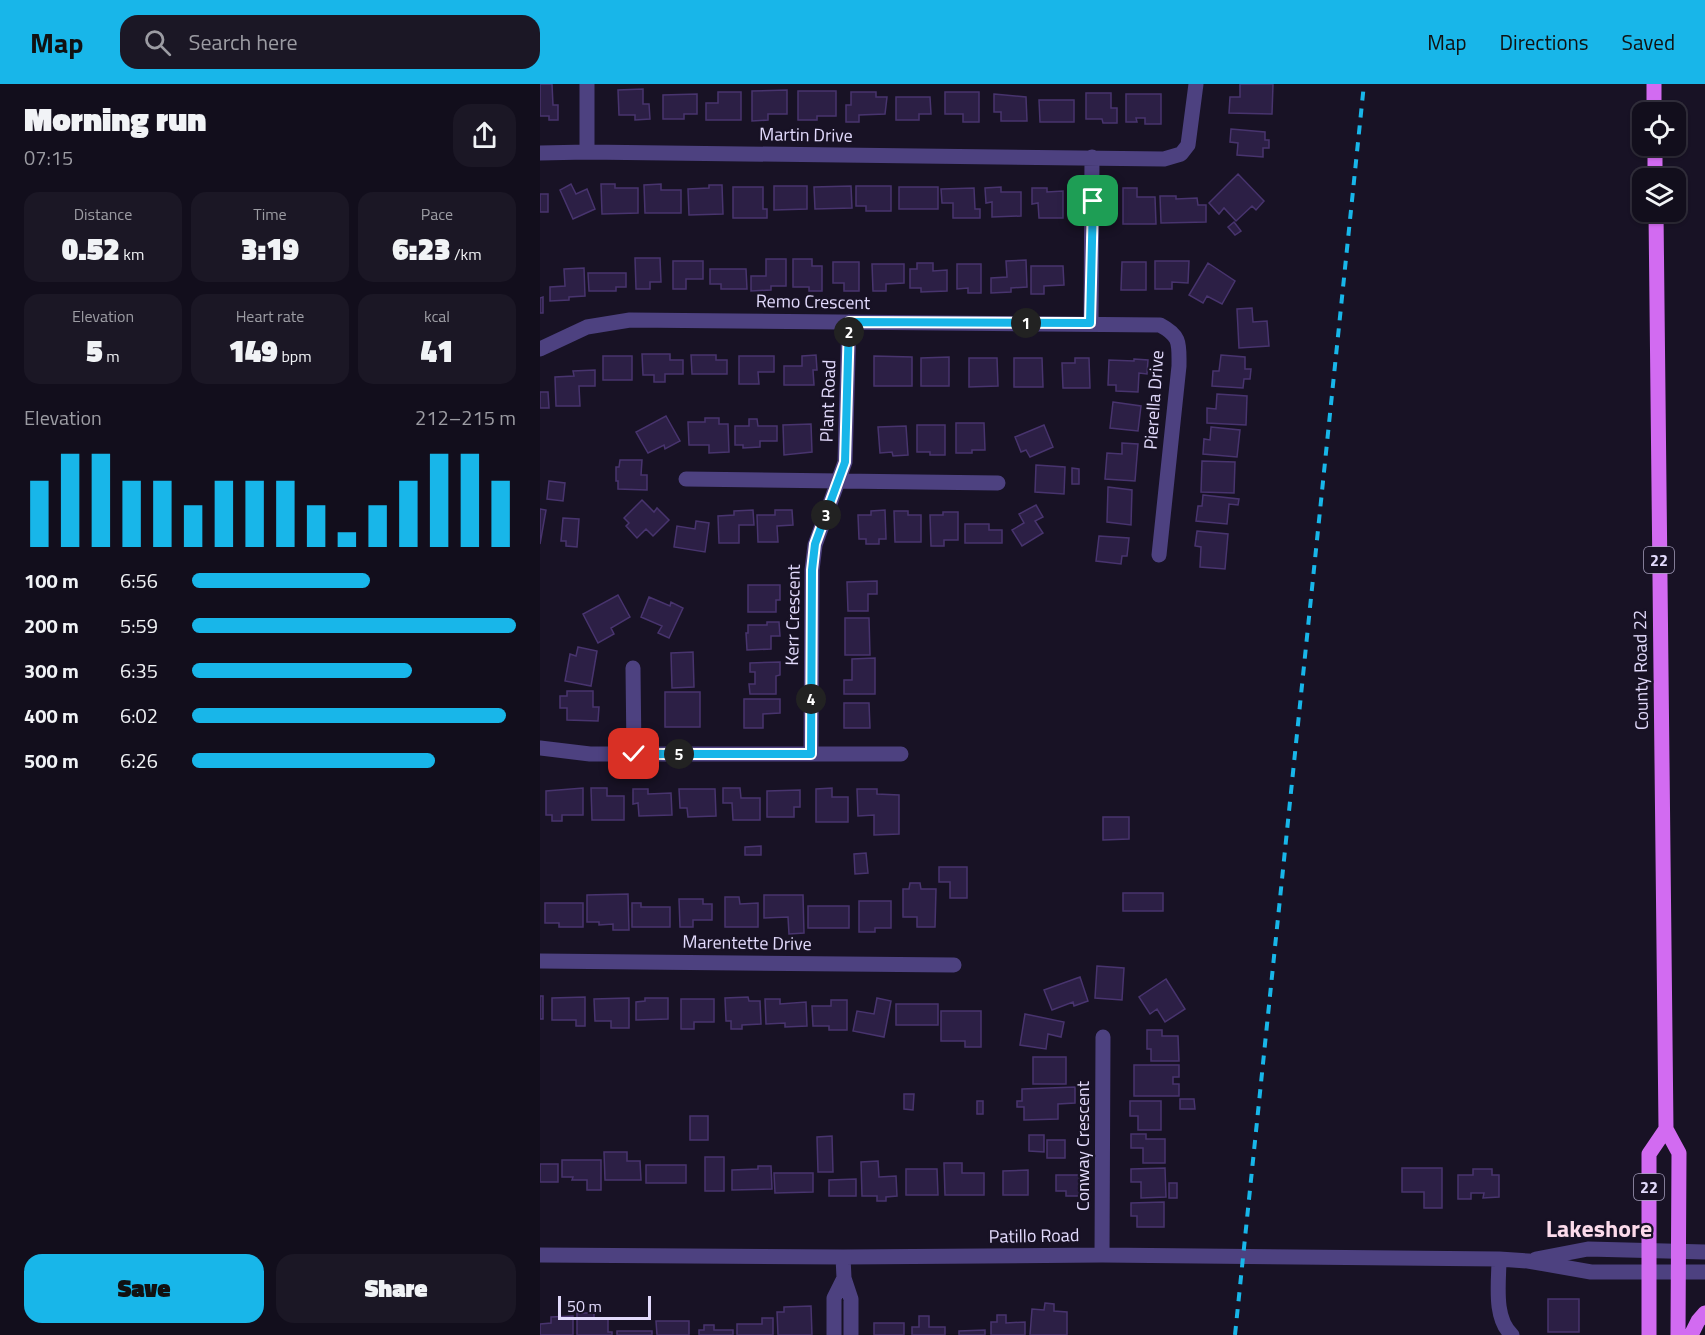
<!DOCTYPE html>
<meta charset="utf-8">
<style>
body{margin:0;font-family:"Titillium Web",sans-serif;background:#1b1725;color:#f1f3f6;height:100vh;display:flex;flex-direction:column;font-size:22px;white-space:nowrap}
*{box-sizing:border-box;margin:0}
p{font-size:20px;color:#9c9ca3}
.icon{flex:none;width:33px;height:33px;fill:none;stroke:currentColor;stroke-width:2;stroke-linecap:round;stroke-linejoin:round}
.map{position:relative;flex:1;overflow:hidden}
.sheet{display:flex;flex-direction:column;background:#120e1c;width:540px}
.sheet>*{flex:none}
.controls{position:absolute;left:1092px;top:18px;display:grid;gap:12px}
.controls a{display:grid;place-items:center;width:54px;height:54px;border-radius:12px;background:#120e1c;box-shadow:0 2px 4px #0004,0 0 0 2px #312e3b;font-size:30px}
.scale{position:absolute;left:18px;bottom:15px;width:93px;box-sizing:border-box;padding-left:6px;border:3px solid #e2dafc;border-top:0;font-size:16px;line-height:21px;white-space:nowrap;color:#e2dafc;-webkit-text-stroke:4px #181225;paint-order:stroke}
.pin{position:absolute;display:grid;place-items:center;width:51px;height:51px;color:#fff;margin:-26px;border-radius:12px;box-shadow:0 3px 9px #0006}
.km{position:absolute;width:30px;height:30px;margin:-15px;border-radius:50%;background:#222;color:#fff;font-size:16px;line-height:30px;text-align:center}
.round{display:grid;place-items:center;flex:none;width:63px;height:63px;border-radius:18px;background:#1b1725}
.overview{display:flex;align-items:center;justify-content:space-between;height:102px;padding:0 24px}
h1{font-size:33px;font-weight:800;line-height:45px}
.stats{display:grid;grid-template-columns:repeat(3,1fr);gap:9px;height:102px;padding:6px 24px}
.stats div{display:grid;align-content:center;border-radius:15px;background:#1b1725;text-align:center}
.stats b{font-size:30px;font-weight:800}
.stats small{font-size:16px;font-weight:400}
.stats p{font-size:16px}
.chart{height:168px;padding:12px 24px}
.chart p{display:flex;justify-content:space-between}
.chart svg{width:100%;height:108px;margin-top:6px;stroke:#18b6e9;stroke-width:6}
.button{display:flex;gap:12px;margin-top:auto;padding:12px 24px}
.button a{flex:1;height:69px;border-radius:18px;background:#18b6e9;color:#111;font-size:24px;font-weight:800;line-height:69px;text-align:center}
.button a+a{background:#1b1725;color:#f1f3f6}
ul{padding:0 24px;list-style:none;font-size:20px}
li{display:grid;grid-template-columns:96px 72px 1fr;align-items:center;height:45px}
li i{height:15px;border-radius:8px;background:#18b6e9}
header{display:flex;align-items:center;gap:36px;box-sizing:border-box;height:84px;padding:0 30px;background:#18b6e9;color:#111}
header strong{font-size:28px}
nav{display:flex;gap:33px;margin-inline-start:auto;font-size:21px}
.search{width:420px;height:54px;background:#1b1725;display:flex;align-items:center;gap:15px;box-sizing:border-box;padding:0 21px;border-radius:18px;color:#9c9ca3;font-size:22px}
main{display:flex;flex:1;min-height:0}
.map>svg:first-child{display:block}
.building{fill:#2c1f45;stroke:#48346e;stroke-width:1.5}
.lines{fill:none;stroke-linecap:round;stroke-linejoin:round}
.minor{stroke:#4d4180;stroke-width:15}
.major{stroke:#d26bf1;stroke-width:15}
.rail{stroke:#18b6e9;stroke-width:4;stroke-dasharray:9 8;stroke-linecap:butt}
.route-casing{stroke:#fff;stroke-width:12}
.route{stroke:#18b6e9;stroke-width:8}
.labels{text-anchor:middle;stroke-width:4.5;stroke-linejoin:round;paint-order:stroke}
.shield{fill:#181225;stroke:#a59ebc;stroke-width:1.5}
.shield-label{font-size:16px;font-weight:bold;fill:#e2dafc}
.street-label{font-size:18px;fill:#e2dafc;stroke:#181225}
.district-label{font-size:24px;font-weight:bold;fill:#fcdbeb;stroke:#181225}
</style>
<header>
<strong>Map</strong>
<div class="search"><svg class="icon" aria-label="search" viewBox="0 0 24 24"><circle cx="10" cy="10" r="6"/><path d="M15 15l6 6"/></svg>Search here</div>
<nav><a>Map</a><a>Directions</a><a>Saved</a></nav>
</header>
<main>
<section class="sheet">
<div class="overview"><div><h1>Morning run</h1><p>07:15</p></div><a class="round"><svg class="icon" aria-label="share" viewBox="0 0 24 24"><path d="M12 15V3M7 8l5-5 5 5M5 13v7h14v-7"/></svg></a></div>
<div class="stats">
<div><p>Distance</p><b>0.52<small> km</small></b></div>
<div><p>Time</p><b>3:19</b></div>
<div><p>Pace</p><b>6:23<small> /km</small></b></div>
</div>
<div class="stats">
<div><p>Elevation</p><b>5<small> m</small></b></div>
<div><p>Heart rate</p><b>149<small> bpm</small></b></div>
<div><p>kcal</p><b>41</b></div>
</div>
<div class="chart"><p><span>Elevation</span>212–215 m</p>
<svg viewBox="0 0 160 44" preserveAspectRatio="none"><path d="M5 44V17M15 44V6M25 44V6M35 44V17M45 44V17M55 44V27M65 44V17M75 44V17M85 44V17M95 44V27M105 44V38M115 44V27M125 44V17M135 44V6M145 44V6M155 44V17"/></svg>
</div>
<ul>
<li><b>100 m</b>6:56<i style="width:55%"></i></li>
<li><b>200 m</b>5:59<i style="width:100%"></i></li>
<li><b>300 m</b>6:35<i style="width:68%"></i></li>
<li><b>400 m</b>6:02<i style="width:97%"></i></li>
<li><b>500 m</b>6:26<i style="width:75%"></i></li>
</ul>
<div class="button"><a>Save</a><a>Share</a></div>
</section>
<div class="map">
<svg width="1165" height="1251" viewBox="0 0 1165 1251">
<rect width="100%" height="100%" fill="#181225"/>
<path class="building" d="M0 0H12L13 21H18V36H9V32H0Z
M700 0H733L732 30 689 29 690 13H700Z
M103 5V20H109L110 35 95 36V31H79L78 6Z
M247 6V30H228V36L212 37V7Z
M258 7H296V32H277V36H258Z
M178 8H201V36H166V19H178Z
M311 8H336V13H347L345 30 319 31V38H306V21H311Z
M405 8H439V38H423V30H405Z
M546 9H571V24H577V39H563L562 35H546Z
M157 10V30H144V35H123V11Z
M454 10 486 13 487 37H461V28H454Z
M586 10H621V40H605V34H596L597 38H586Z
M356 13H390L391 30H379V36H356Z
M499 16H534V38H500Z
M691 45 725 48V56H729V64H723V73L697 71 698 59 690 58Z
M698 90 724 117 716 126 712 122 696 137 684 124 679 130 669 119Z
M31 100 36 110 47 105 55 125 33 135 20 106Z
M61 100H75V104H98V129L62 130Z
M121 100V106H141V129H105L104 101Z
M169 101H182L183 130 149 131 148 105 169 104Z
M234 102H267V125L234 126Z
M311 102 312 124 275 125 274 103Z
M316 102H351V127H326V122H316Z
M193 103H223V125H227V134H193Z
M359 103H398V125H359Z
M461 103V108H481V132L452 133V118L446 119 445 104Z
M434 104 435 125H440V134H413V119H402L401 105Z
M492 104H507V108L523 107V134H499L498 119 492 120Z
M583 104H597V113H615L616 140H583Z
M0 110H8V128H0Z
M620 112H636V115L657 114 658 121H666V138L621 139Z
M694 138 701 147 695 151 688 143Z
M95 174H120L121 198H110V205H96Z
M226 175H246V202H231V206L211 207V192H226Z
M253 175H272V182H282V207H269V203H253Z
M486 176 487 203 471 204V208L451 209V194L467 193 466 177Z
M133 177H163V195H146V205H133Z
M615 177H649L648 199 632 198V205H615Z
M293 178H319V207H304V199H293Z
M582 178H606V206H581Z
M377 179H393V187L407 186V207L381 208V204H370V185H377Z
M668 179 695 197 682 220 667 212 663 219 649 211Z
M332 180H364V199L346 200V207H333Z
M417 180H441V209H428V204L417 205Z
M491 182H523L524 201 504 202V210H491Z
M44 184 45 212 29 213V216L10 217V203L25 202 24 185Z
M170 185H206L207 205H181V200H170Z
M48 189H86V203H76V207H49Z
M3 213V229H0V214Z
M712 224 713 238 727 237 729 262 699 264 697 225Z
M102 270H130V276H143V290H125V298H114V291H103Z
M151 271H176V276H187V290H152Z
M276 271 277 286H273L274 301H244V282H262V272Z
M681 271 705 273V285H711L710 295H704L703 304 672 302 673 287H679Z
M63 272H92V296H63Z
M199 272H234V288H218L219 300H199Z
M334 272 372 273V302H334Z
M409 273V302H381V274Z
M429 274H457L458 302 429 303Z
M474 274H502L503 303H474Z
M535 274H549L550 304H523L522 279H535Z
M594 275 608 276 607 290 599 289 598 308 576 307V301H568L569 276 594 277Z
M55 286V302H39L40 322H16L15 293 34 292 33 287Z
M0 308H8L9 324H0Z
M677 310 707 312 706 341 667 339V324L676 325Z
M573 318 601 322 598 347 570 344Z
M126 332 140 357 125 365 124 361 108 369 96 348Z
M165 334H179V340H188L189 368 169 369V361H149L148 338H165Z
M209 335H217L218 342H237V357H220V363L203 364V361H195V342H209Z
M416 339H444L445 366H432V369H416Z
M271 340 272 368 244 371 243 341Z
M377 341H405V371H390V368H377Z
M504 341 513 363 490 373 486 366 481 368 475 353Z
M366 342 368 371 353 372 352 368 340 369 338 343Z
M671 343 700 346 697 373 663 370 664 355 670 356Z
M582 359 598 360 595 397 565 395 567 369 582 370Z
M80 376H102L101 391H107V406L78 405V397H76V383H79Z
M662 377 695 378 694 409 661 408Z
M496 381 525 383 524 410 495 408Z
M532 384 539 385V400H532Z
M9 397 25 399 23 417 7 415Z
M568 403 592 406 591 441 567 438Z
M663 411 699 415 698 421 689 420 687 440 656 437 658 422H662Z
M102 416 114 428 117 424 129 436 113 452 106 445 97 454 86 442 89 439 84 434Z
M496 421 503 433 495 437 503 449 482 462 472 446 484 439 479 430Z
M0 425 6 426 0 460Z
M213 426 214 441H199V459H179L178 432 194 431V427Z
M235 426H252L253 441 237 442 238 458H218L217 431H235Z
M345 426 346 455H339V460H326V455H319L318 431H331V427Z
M354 427H368V431H381V458H355Z
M403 428H418V456H404V462H391L390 431H403Z
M23 434 39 435 37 463 26 462V457H21Z
M156 437 169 439 165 468 134 463 137 442 155 445Z
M425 440H449V446H462V459H425Z
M657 447 688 450 685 485 660 483 661 463 655 462Z
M559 452 589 454 587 472H582L581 480 556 477Z
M337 497V510H328V527H308L307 498Z
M208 501H240V516H236V528H208Z
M78 511 90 533 71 544 74 550 58 559 43 530Z
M109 513 130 522 131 518 143 524 129 554 118 549 122 542 101 533Z
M305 534H329L330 571H305Z
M227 538H239L240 552H231V565L207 566 206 549H208V541H227Z
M38 563 57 567 51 602 25 597 30 570 36 572Z
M153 568 154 603 132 604 131 569Z
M335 574V610H304V596H312V575Z
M240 578V591L236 592V610H210L209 600H215V588H210V579Z
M27 607H53V623H59L58 637 27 636V624H20V612H27Z
M125 608H160V643H125Z
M204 615H240V629L223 630V644H204Z
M304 619H329L330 644H304Z
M43 704V731H22V737H12V731H6V707Z
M51 704H67V712H84V736H52Z
M183 704H200L201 714H220V736H193L192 719H183Z
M292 704V713H308V738H276V705Z
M93 705H108V710L131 709 132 731 99 732 98 719 93 720Z
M139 705H175L176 732 148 733 147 724H140Z
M317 705H337V710L359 711V750L334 751V731L318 732Z
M260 706V723H254V733H227V707Z
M563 733H589V755L563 756Z
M221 762V771H205V763Z
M326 769 328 789 315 790 314 770Z
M399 783H427V814H410V798H399Z
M370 799H380L381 805H396L395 843H377V833H363V805H369Z
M583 809H623V827H583Z
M88 810 89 846H73V840L59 841V838H47V811Z
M224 811H263L264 849 249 850 248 833 224 834Z
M185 813H199L200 820 218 819V843H185Z
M139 815H163V820H172V836H153V843H140Z
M319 817H351V844H335V848H319Z
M5 819H43V843H19V839H5Z
M92 819H101V823H130V843H92Z
M268 822H309V844H268Z
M557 882 584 884 582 916 555 914Z
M540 893 548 917 534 922 533 918 512 926 504 906Z
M626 895 645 925 625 938 617 925 610 930 599 913Z
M0 912H3V935H0Z
M45 913V942H36V936H12V914Z
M208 913 209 917H220L221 940 202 941V945H191V937H186L185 914Z
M89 914V944H71V937H55L54 915Z
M105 914H128V935L96 936V918L105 917Z
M337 914 351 917 344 953 313 947 317 927 334 930Z
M141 915H174V938H154V945H141Z
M225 915H240V920L266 918 267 942 245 943V939L226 940Z
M291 916H307V946H289V942H273L272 922H291Z
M356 920H398V941H356Z
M401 927H441V963H425V957H401Z
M485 930 524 938 521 953 508 950 506 965 480 961Z
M607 946H622V952H638L639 977H611V965H607Z
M493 973H526V1000H493Z
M594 981H639V993H633V1000H639V1012H594Z
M535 1003V1019L518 1020V1035L484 1036V1023H477V1017H482V1005Z
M364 1010H374L373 1026 364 1025Z
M640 1015H654L655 1025H640Z
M437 1017H443V1030H437Z
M590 1017H621V1046H598V1032H590Z
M150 1032H168V1056H150Z
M591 1050H606V1055H625V1079H603V1064H591Z
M489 1051H504V1068L489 1067Z
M292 1052 293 1088H278L277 1053Z
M507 1056H525V1074H507Z
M64 1068H87V1077H100L101 1096H65Z
M165 1073H184V1107H165Z
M22 1076H61V1106H47V1096H32L33 1093H22Z
M338 1077 339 1093 356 1092 357 1112 346 1113V1117H337V1112H322L321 1078Z
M404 1079H422V1089H444V1111H405Z
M0 1080H18V1098H0Z
M106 1081H146V1099H106Z
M218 1082H231L232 1105 192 1106V1086L218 1085Z
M625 1084 626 1113 601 1114V1098H591V1085Z
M862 1084H902V1124H884V1108H862Z
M366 1085H397L398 1111H366Z
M933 1085H952V1091H959V1113L943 1114 944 1109H931V1115H918V1091H933Z
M488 1086V1111H463V1087Z
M234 1089H273V1108L235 1109Z
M516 1091H546V1112H526V1107H516Z
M316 1095V1112H289V1096Z
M629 1099H637V1114H629Z
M624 1118V1143H597V1132H591V1119Z
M1008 1215H1039V1248H1008Z
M505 1219 514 1220V1227L527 1228V1251H490L492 1225 504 1226Z
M271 1222 272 1251H238L237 1228H244V1223Z
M37 1229H54V1234H68V1248H72V1251H37Z
M457 1231H466V1239L485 1238V1251H451V1238H457Z
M33 1232V1251H0V1240L11 1239V1233Z
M379 1232H389V1243H405V1251H372V1243H379Z
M222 1234H233V1251H197V1240H222Z
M116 1237H149V1251H117Z
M334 1239H364V1251H334Z
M164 1241H174V1246H193V1251H159V1246H164Z
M445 1246V1251H419V1247Z
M77 1247H112V1251H77Z"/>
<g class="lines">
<path class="minor" d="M47 68V0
M0 69 47 68 624 75 641 70 648 61 656 0
M551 239 552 73
M0 265 47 243 90 236 620 241C641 252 639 260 639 282L619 471
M146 395 458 399
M93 584 94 670
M0 664 50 670H361
M271 670 272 486 275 461 305 378 309 238
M0 877 414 881
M0 1171 303 1173 562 1171 959 1175 988 1177 1051 1188H1165
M562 1171 563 953
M303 1173 304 1194 311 1215V1251
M959 1175C959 1198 953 1234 972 1251
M996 1175 1048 1165 1165 1168
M294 1251V1214L304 1194"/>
<path class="major" d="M1114 0V28
M1115 62V94
M1116 128 1126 1045 1139 1069 1138 1251
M1109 1251V1070L1126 1045
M1151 1251 1158 1237 1165 1229"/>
<path class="rail" d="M695 1251 824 0"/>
</g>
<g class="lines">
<defs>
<path id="route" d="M94 670H271L272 486 275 460 305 378 309 238 550 239 553 117"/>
</defs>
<use href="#route" class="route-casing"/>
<use href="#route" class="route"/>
</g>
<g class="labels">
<g class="shield">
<rect x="1104" y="463" width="30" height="26" rx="4.5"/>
<rect x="1094" y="1090" width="30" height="26" rx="4.5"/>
</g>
<g class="shield-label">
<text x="1119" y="482">22</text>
<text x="1109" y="1109">22</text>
</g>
<g class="street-label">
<text transform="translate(266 51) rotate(1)" y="6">Martin Drive</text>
<text transform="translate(273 218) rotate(1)" y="6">Remo Crescent</text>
<text transform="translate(614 316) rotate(-86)" y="6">Pierella Drive</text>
<text transform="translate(288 317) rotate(-88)" y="6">Plant Road</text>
<text transform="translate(253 531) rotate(-89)" y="6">Kerr Crescent</text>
<text transform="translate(1101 586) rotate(-91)" y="6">County Road 22</text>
<text transform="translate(207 859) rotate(1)" y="6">Marentette Drive</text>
<text transform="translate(543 1062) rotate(-90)" y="6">Conway Crescent</text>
<text transform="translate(494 1152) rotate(-1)" y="6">Patillo Road</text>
</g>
<g class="district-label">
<text x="1059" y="1153">Lakeshore</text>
</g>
</g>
</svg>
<div class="controls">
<a><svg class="icon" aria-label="locate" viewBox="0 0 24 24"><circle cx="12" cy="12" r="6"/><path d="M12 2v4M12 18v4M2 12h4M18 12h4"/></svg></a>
<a><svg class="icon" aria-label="layers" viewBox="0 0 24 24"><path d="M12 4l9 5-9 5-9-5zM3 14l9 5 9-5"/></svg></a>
</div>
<div class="scale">50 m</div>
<div class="pin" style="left:553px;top:117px;background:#1e9e55"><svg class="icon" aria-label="arrive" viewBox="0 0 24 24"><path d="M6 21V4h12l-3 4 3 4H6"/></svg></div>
<div class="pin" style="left:94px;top:670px;background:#d93025"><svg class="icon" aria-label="check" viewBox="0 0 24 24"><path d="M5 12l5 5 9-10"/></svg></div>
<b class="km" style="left:486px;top:239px">1</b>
<b class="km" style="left:309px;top:248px">2</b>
<b class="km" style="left:286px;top:431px">3</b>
<b class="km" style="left:271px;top:615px">4</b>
<b class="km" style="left:139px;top:670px">5</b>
</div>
</main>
